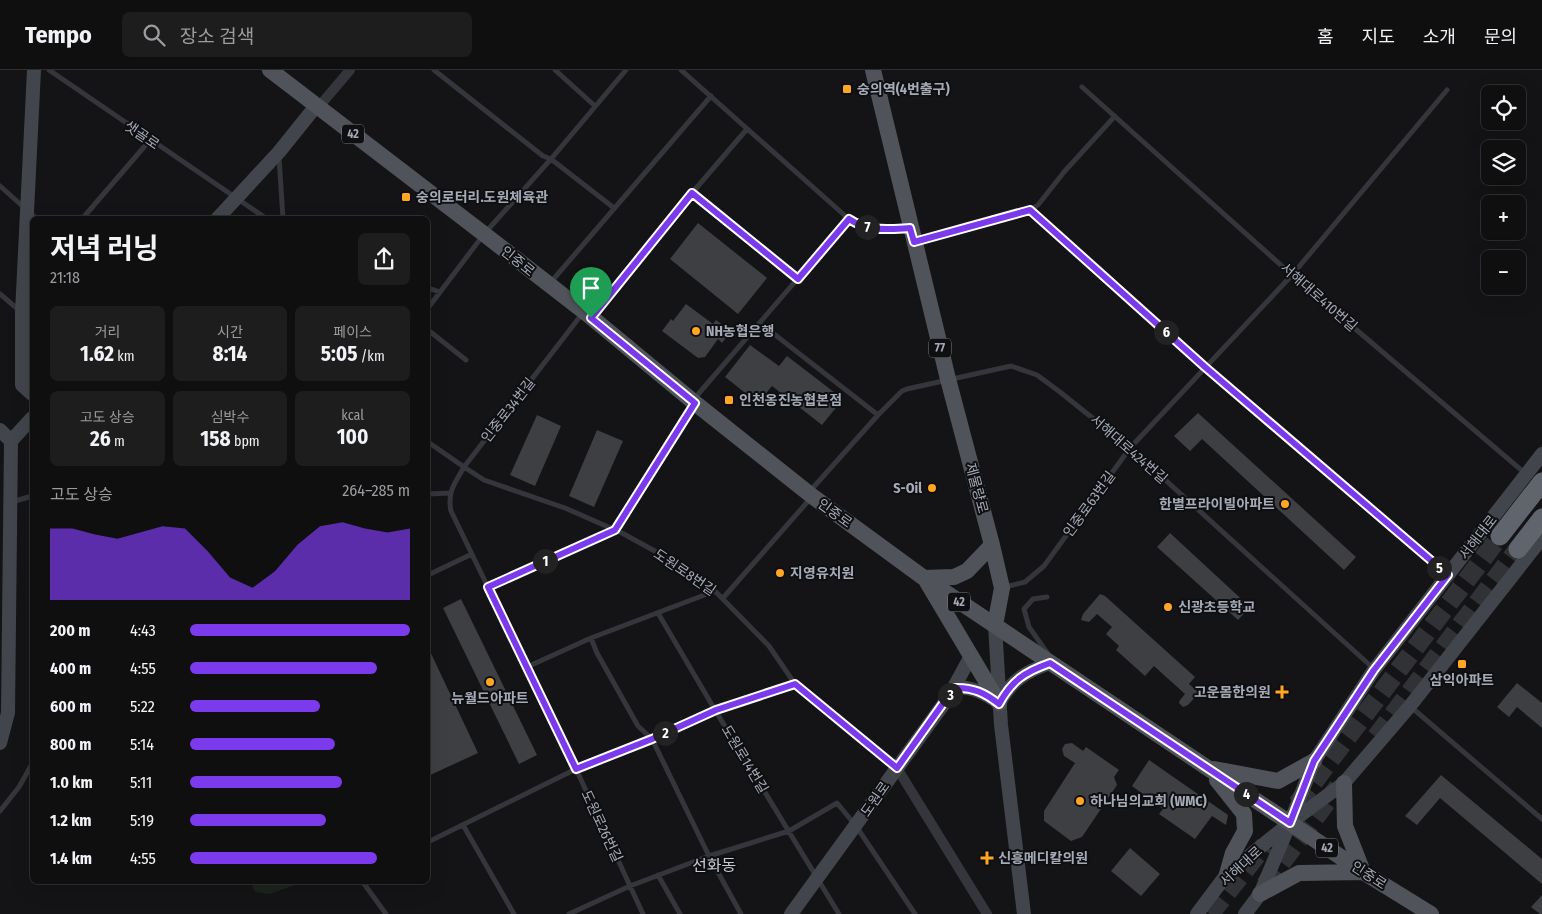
<!DOCTYPE html>
<html lang="ko">
<meta charset="utf-8">
<style>
body{margin:0;font-family:"Fira Sans Condensed","Noto Sans KR",sans-serif;background:#1d1d1e;color:#f1f3f6;height:100vh;display:flex;flex-direction:column;font-size:19px;white-space:nowrap}
*{box-sizing:border-box;margin:0}
p{font-size:16px;color:#9b9c9f}
.icon{flex:none;width:28px;height:28px;fill:none;stroke:currentColor;stroke-width:2;stroke-linecap:round;stroke-linejoin:round}
.map{position:relative;flex:1;overflow:hidden}
.panel{position:absolute;left:30px;top:146px;width:400px;height:668px;display:flex;flex-direction:column;background:#0f0f10;border-radius:8px;box-shadow:0 5px 20px #0002,0 0 0 1px #2f2f30}
.panel>*{flex:none}
.fabs{position:absolute;left:1481px;top:15px;display:grid;gap:10px}
.fabs a{display:grid;place-items:center;width:45px;height:45px;border-radius:8px;background:#0f0f10;box-shadow:0 5px 20px #0002,0 0 0 1px #2f2f30;font-size:25px}
.pin{position:absolute;display:grid;place-items:center;width:42px;height:42px;color:#fff;margin:-51px -21px;border-radius:50% 50% 50% 0;rotate:-45deg;box-shadow:0 0 5px #0007}
.pin .icon{rotate:45deg}
.km{position:absolute;width:25px;height:25px;margin:-12px;border-radius:50%;background:#222;color:#fff;font-size:14px;line-height:25px;text-align:center}
.round{display:grid;place-items:center;flex:none;width:52px;height:52px;border-radius:8px;background:#1d1d1e}
.summary{display:flex;align-items:center;justify-content:space-between;height:85px;padding:0 20px}
h1{font-size:28px;font-weight:700;line-height:38px}
.stats{display:grid;grid-template-columns:repeat(3,1fr);gap:8px;height:85px;padding:5px 20px}
.stats div{display:grid;align-content:center;border-radius:8px;background:#1d1d1e;text-align:center}
.stats b{font-size:21px;font-weight:700}
.stats small{font-size:14px;font-weight:400}
.stats p{font-size:14px}
.chart{height:140px;padding:10px 20px}
.chart p{display:flex;justify-content:space-between}
.chart svg{width:100%;height:90px;margin-top:5px;fill:#7c3aed;opacity:.7}
ul{padding:0 20px;list-style:none;font-size:16px}
li{display:grid;grid-template-columns:80px 60px 1fr;align-items:center;height:38px}
li i{height:12px;border-radius:6px;background:#7c3aed}
header{display:flex;align-items:center;gap:30px;box-sizing:border-box;height:70px;padding:0 25px;background:#0f0f10;border-bottom:1px solid #2f2f30}
header strong{font-size:24px}
nav{display:flex;gap:28px;margin-inline-start:auto;font-size:18px}
.search{width:350px;height:45px;background:#1d1d1e;display:flex;align-items:center;gap:12px;box-sizing:border-box;padding:0 18px;border-radius:8px;color:#9b9c9f;font-size:19px}
.map>svg:first-child{display:block}
.green{fill:#1b241c}
.building{fill:#3d3f43}
.lines{fill:none;stroke-linecap:round;stroke-linejoin:round}
.highway-tunnel{stroke:#313236;stroke-width:19;stroke-dasharray:19 9;stroke-linecap:butt}
.lane{stroke:#34363b;stroke-width:5}
.street{stroke:#34363b;stroke-width:10}
.secondary{stroke:#42454b;stroke-width:14}
.primary{stroke:#50535a;stroke-width:16}
.highway{stroke:#60646d;stroke-width:19}
.route-casing{stroke:#fff;stroke-width:10}
.route{stroke:#7c3aed;stroke-width:6}
.poi-dot{fill:#ffa622;stroke:#0f0f11;stroke-width:2}
.labels{text-anchor:middle;stroke-width:4;stroke-linejoin:round;paint-order:stroke}
.shield{fill:#0f0f11;stroke:#777c85;stroke-width:1}
.shield-label{font-size:12px;font-weight:bold;fill:#a4abb7}
.poi-label{font-size:14px;font-weight:bold;fill:#a4abb7;stroke:#0f0f11;text-anchor:start}
.street-label{font-size:14px;fill:#a4abb7;stroke:#0f0f11}
.quarter-label{font-size:16px;fill:#c5cad3;stroke:#0f0f11}
</style>
<header>
<strong>Tempo</strong>
<div class="search"><svg class="icon" aria-label="search" viewBox="0 0 24 24"><circle cx="10" cy="10" r="6"/><path d="M15 15l6 6"/></svg>장소 검색</div>
<nav><a>홈</a><a>지도</a><a>소개</a><a>문의</a></nav>
</header>
<div class="map">
<svg width="1542" height="844" viewBox="0 0 1542 844">
<rect width="100%" height="100%" fill="#141416"/>
<path class="green" d="M250 811H306L270 824 255 822Z"/>
<path class="building" d="M698 153 767 208 738 244 670 189Z
M686 234 713 254 716 250 731 261 722 273 718 269 705 287 698 288 662 261 671 249 673 251Z
M750 275 779 296 787 286 843 329 822 355 772 316 758 333 725 307Z
M1198 343 1356 487 1344 500 1202 369 1190 381 1174 366Z
M537 345 561 356 535 416 510 405Z
M597 360 623 371 594 437 569 426Z
M1170 463 1250 537 1238 550 1157 477Z
M1100 524 1105 526 1195 607 1189 614 1197 621 1196 626 1188 635 1183 637 1179 633 1180 630 1185 624 1154 596 1145 606 1116 580 1119 576 1106 564 1112 557 1097 544 1089 552 1081 550 1083 544Z
M461 529 537 685 519 694 443 538Z
M428 577 478 683 428 706Z
M1517 613 1542 633V658L1517 637 1509 647 1497 637Z
M1072 673 1083 681 1086 677 1119 700 1114 707 1117 715 1082 767 1071 771 1044 751V741L1075 693 1064 686 1062 679 1065 674Z
M1149 690 1228 745 1226 755 1212 746 1195 769 1159 744 1163 739 1132 716Z
M1441 705 1542 789V814L1440 728 1417 755 1405 746Z
M1130 778 1160 804 1141 826 1111 801Z
M1542 825V844H1540L1531 837Z"/>
<g class="lines">
<path class="highway-tunnel" d="M1376 667 1518 479
M1297 734 1500 466
M1265 815 1338 717
M1210 844 1265 775"/>
<path class="lane" d="M49 0 267 149
M434 0 543 86 551 89 614 138
M555 0 595 36
M681 0 851 151C872 161 886 159 908 158
M1082 17 1292 205 1526 404
M279 87 283 149
M0 116 37 149
M692 123 798 209
M1030 140 1038 135 1064 102 1115 46
M82 149 150 70
M917 172 1030 140 1205 297 1447 505
M551 212 711 26
M428 218 440 222
M0 224 20 241
M428 238 484 164 551 89 626 0
M582 244 464 397C455 413 447 422 451 441L576 699 643 844
M593 245 692 123 747 59
M760 253 878 345
M428 260 466 290
M694 329 849 149
M428 372 464 397 484 410 565 438 622 463 671 490 711 517 769 576 795 614 896 697
M810 421 878 345 902 321 907 319 1011 296 1037 305 1060 322 1130 378 1373 598
M428 424 450 423
M12 432 32 426
M428 505 472 484
M488 517 615 460 694 335
M1005 517 1025 512 1044 496 1130 378 1292 205 1447 20
M1047 527 1033 529 1024 539 1029 557 1048 584
M723 528 810 429
M658 543 715 640 839 844
M591 568 597 583 638 656 652 669 709 786 741 844
M527 597 591 568 715 521
M1411 637 1542 749
M0 741 19 717 32 694
M463 755 514 844
M428 772 576 699 652 669 715 640 795 614
M658 805 680 844
M362 811 386 844
M569 844 630 816 709 786 789 761 837 733 856 756 915 844"/>
<path class="street" d="M316 36 322 33 350 0
M897 698 987 844"/>
<path class="secondary" d="M217 149 279 82 316 36
M32 324 22 315V243L34 0
M0 360 11 371
M11 371 32 348
M995 555 1001 655 1024 844
M954 617C973 617 985 623 999 633
M999 633C1012 610 1025 602 1050 593
M0 673 8 643 11 371
M791 844 948 628 971 586
M1197 844 1227 804 1290 753 1314 691 1374 600 1542 384
M1245 844 1260 824 1290 753 1344 713 1410 636 1542 468"/>
<path class="primary" d="M270 0 484 164 591 247 695 333 812 426 924 508 1363 802 1431 844
M873 0 948 309 992 475 1002 518 995 555
M924 508 954 507 967 501 992 475
M927 512 999 633
M1214 699 1278 711 1314 691
M1217 710 1244 744 1245 761 1233 783 1227 804
M1344 713 1345 756 1363 802
M1260 824 1299 803 1363 802"/>
<path class="highway" d="M1500 466 1542 412
M1518 479 1542 448"/>
</g>
<g class="lines">
<defs>
<path id="route" d="M692 123 798 209 849 149C868 162 889 159 910 158L914 172 1030 140 1205 297 1448 505 1374 600 1314 691 1290 753 1050 593C1025 602 1012 610 999 634 985 623 973 617 954 618L897 698 795 614 716 640 652 669 576 699 488 517 615 460 695 333 591 248Z"/>
</defs>
<use href="#route" class="route-casing"/>
<use href="#route" class="route"/>
</g>
<g class="poi-dot">
<rect x="842" y="14" width="10" height="10" rx="2.5"/>
<rect x="401" y="122" width="10" height="10" rx="2.5"/>
<circle cx="696" cy="261" r="5"/>
<rect x="724" y="325" width="10" height="10" rx="2.5"/>
<circle cx="932" cy="418" r="5"/>
<circle cx="1285" cy="434" r="5"/>
<circle cx="780" cy="503" r="5"/>
<circle cx="1168" cy="537" r="5"/>
<rect x="1457" y="589" width="10" height="10" rx="2.5"/>
<circle cx="490" cy="612" r="5"/>
<path d="M1279.5 614.5h5v5h5v5h-5v5h-5v-5h-5v-5h5z"/>
<circle cx="1080" cy="731" r="5"/>
<path d="M984.5 780.5h5v5h5v5h-5v5h-5v-5h-5v-5h5z"/>
</g>
<g class="labels">
<g class="shield">
<rect x="342" y="54.5" width="22" height="19" rx="4"/>
<rect x="929" y="268.5" width="22" height="19" rx="4"/>
<rect x="948" y="522.5" width="22" height="19" rx="4"/>
<rect x="1316" y="768.5" width="22" height="19" rx="4"/>
</g>
<g class="shield-label">
<text x="353" y="68">42</text>
<text x="940" y="282">77</text>
<text x="959" y="536">42</text>
<text x="1327" y="782">42</text>
</g>
<g class="poi-label">
<text x="857" y="24">숭의역(4번출구)</text>
<text x="416" y="132">숭의로터리.도원체육관</text>
<text x="706" y="266">NH농협은행</text>
<text x="739" y="335">인천옹진농협본점</text>
<text x="922" y="423" text-anchor="end">S-Oil</text>
<text x="1275" y="439" text-anchor="end">한별프라이빌아파트</text>
<text x="790" y="508">지영유치원</text>
<text x="1178" y="542">신광초등학교</text>
<text x="1462" y="615" text-anchor="middle">삼익아파트</text>
<text x="1271" y="627" text-anchor="end">고운몸한의원</text>
<text x="490" y="633" text-anchor="middle">뉴월드아파트</text>
<text x="1090" y="736">하나님의교회 (WMC)</text>
<text x="998" y="793">신흥메디칼의원</text>
</g>
<g class="street-label">
<text transform="translate(142 65) rotate(34)" y="5">샛골로</text>
<text transform="translate(518 191) rotate(39)" y="5">인중로</text>
<text transform="translate(1319 227) rotate(41)" y="5">서해대로410번길</text>
<text transform="translate(508 340) rotate(-52)" y="5">인중로34번길</text>
<text transform="translate(1129 379) rotate(41)" y="5">서해대로424번길</text>
<text transform="translate(977 418) rotate(75)" y="5">제물량로</text>
<text transform="translate(1089 434) rotate(-54)" y="5">인중로63번길</text>
<text transform="translate(835 443) rotate(36)" y="5">인중로</text>
<text transform="translate(1478 467) rotate(-52)" y="5">서해대로</text>
<text transform="translate(685 502) rotate(34)" y="5">도원로8번길</text>
<text transform="translate(745 689) rotate(59)" y="5">도원로14번길</text>
<text transform="translate(875 729) rotate(-55)" y="5">도원로</text>
<text transform="translate(602 756) rotate(65)" y="5">도원로26번길</text>
<text transform="translate(1241 796) rotate(-43)" y="5">서해대로</text>
<text transform="translate(1369 805) rotate(33)" y="5">인중로</text>
</g>
<g class="quarter-label">
<text x="714" y="801">선화동</text>
</g>
</g>
</svg>
<div class="fabs">
<a><svg class="icon" aria-label="locate" viewBox="0 0 24 24"><circle cx="12" cy="12" r="6"/><path d="M12 2v4M12 18v4M2 12h4M18 12h4"/></svg></a>
<a><svg class="icon" aria-label="layers" viewBox="0 0 24 24"><path d="M12 4l9 5-9 5-9-5zM3 14l9 5 9-5"/></svg></a>
<a>+</a>
<a>−</a>
</div>
<div class="pin" style="left:591px;top:248px;background:#1e9e55"><svg class="icon" aria-label="arrive" viewBox="0 0 24 24"><path d="M6 21V4h12l-3 4 3 4H6"/></svg></div>
<b class="km" style="left:545px;top:491px">1</b>
<b class="km" style="left:665px;top:663px">2</b>
<b class="km" style="left:950px;top:625px">3</b>
<b class="km" style="left:1246px;top:724px">4</b>
<b class="km" style="left:1439px;top:498px">5</b>
<b class="km" style="left:1166px;top:262px">6</b>
<b class="km" style="left:867px;top:157px">7</b>
<section class="panel">
<div class="summary"><div><h1>저녁 러닝</h1><p>21:18</p></div><a class="round"><svg class="icon" aria-label="share" viewBox="0 0 24 24"><path d="M12 15V3M7 8l5-5 5 5M5 13v7h14v-7"/></svg></a></div>
<div class="stats">
<div><p>거리</p><b>1.62<small> km</small></b></div>
<div><p>시간</p><b>8:14</b></div>
<div><p>페이스</p><b>5:05<small> /km</small></b></div>
</div>
<div class="stats">
<div><p>고도 상승</p><b>26<small> m</small></b></div>
<div><p>심박수</p><b>158<small> bpm</small></b></div>
<div><p>kcal</p><b>100</b></div>
</div>
<div class="chart"><p><span>고도 상승</span>264–285 m</p>
<svg viewBox="0 0 160 44" preserveAspectRatio="none"><path d="M0 44V9L10 9L20 12L30 14L40 11L50 8L60 9L70 20L80 33L90 38L100 30L110 17L120 8L130 6L140 9L150 11L160 9V44z"/></svg>
</div>
<ul>
<li><b>200 m</b>4:43<i style="width:100%"></i></li>
<li><b>400 m</b>4:55<i style="width:85%"></i></li>
<li><b>600 m</b>5:22<i style="width:59%"></i></li>
<li><b>800 m</b>5:14<i style="width:66%"></i></li>
<li><b>1.0 km</b>5:11<i style="width:69%"></i></li>
<li><b>1.2 km</b>5:19<i style="width:62%"></i></li>
<li><b>1.4 km</b>4:55<i style="width:85%"></i></li>
</ul>
</section>
</div>
